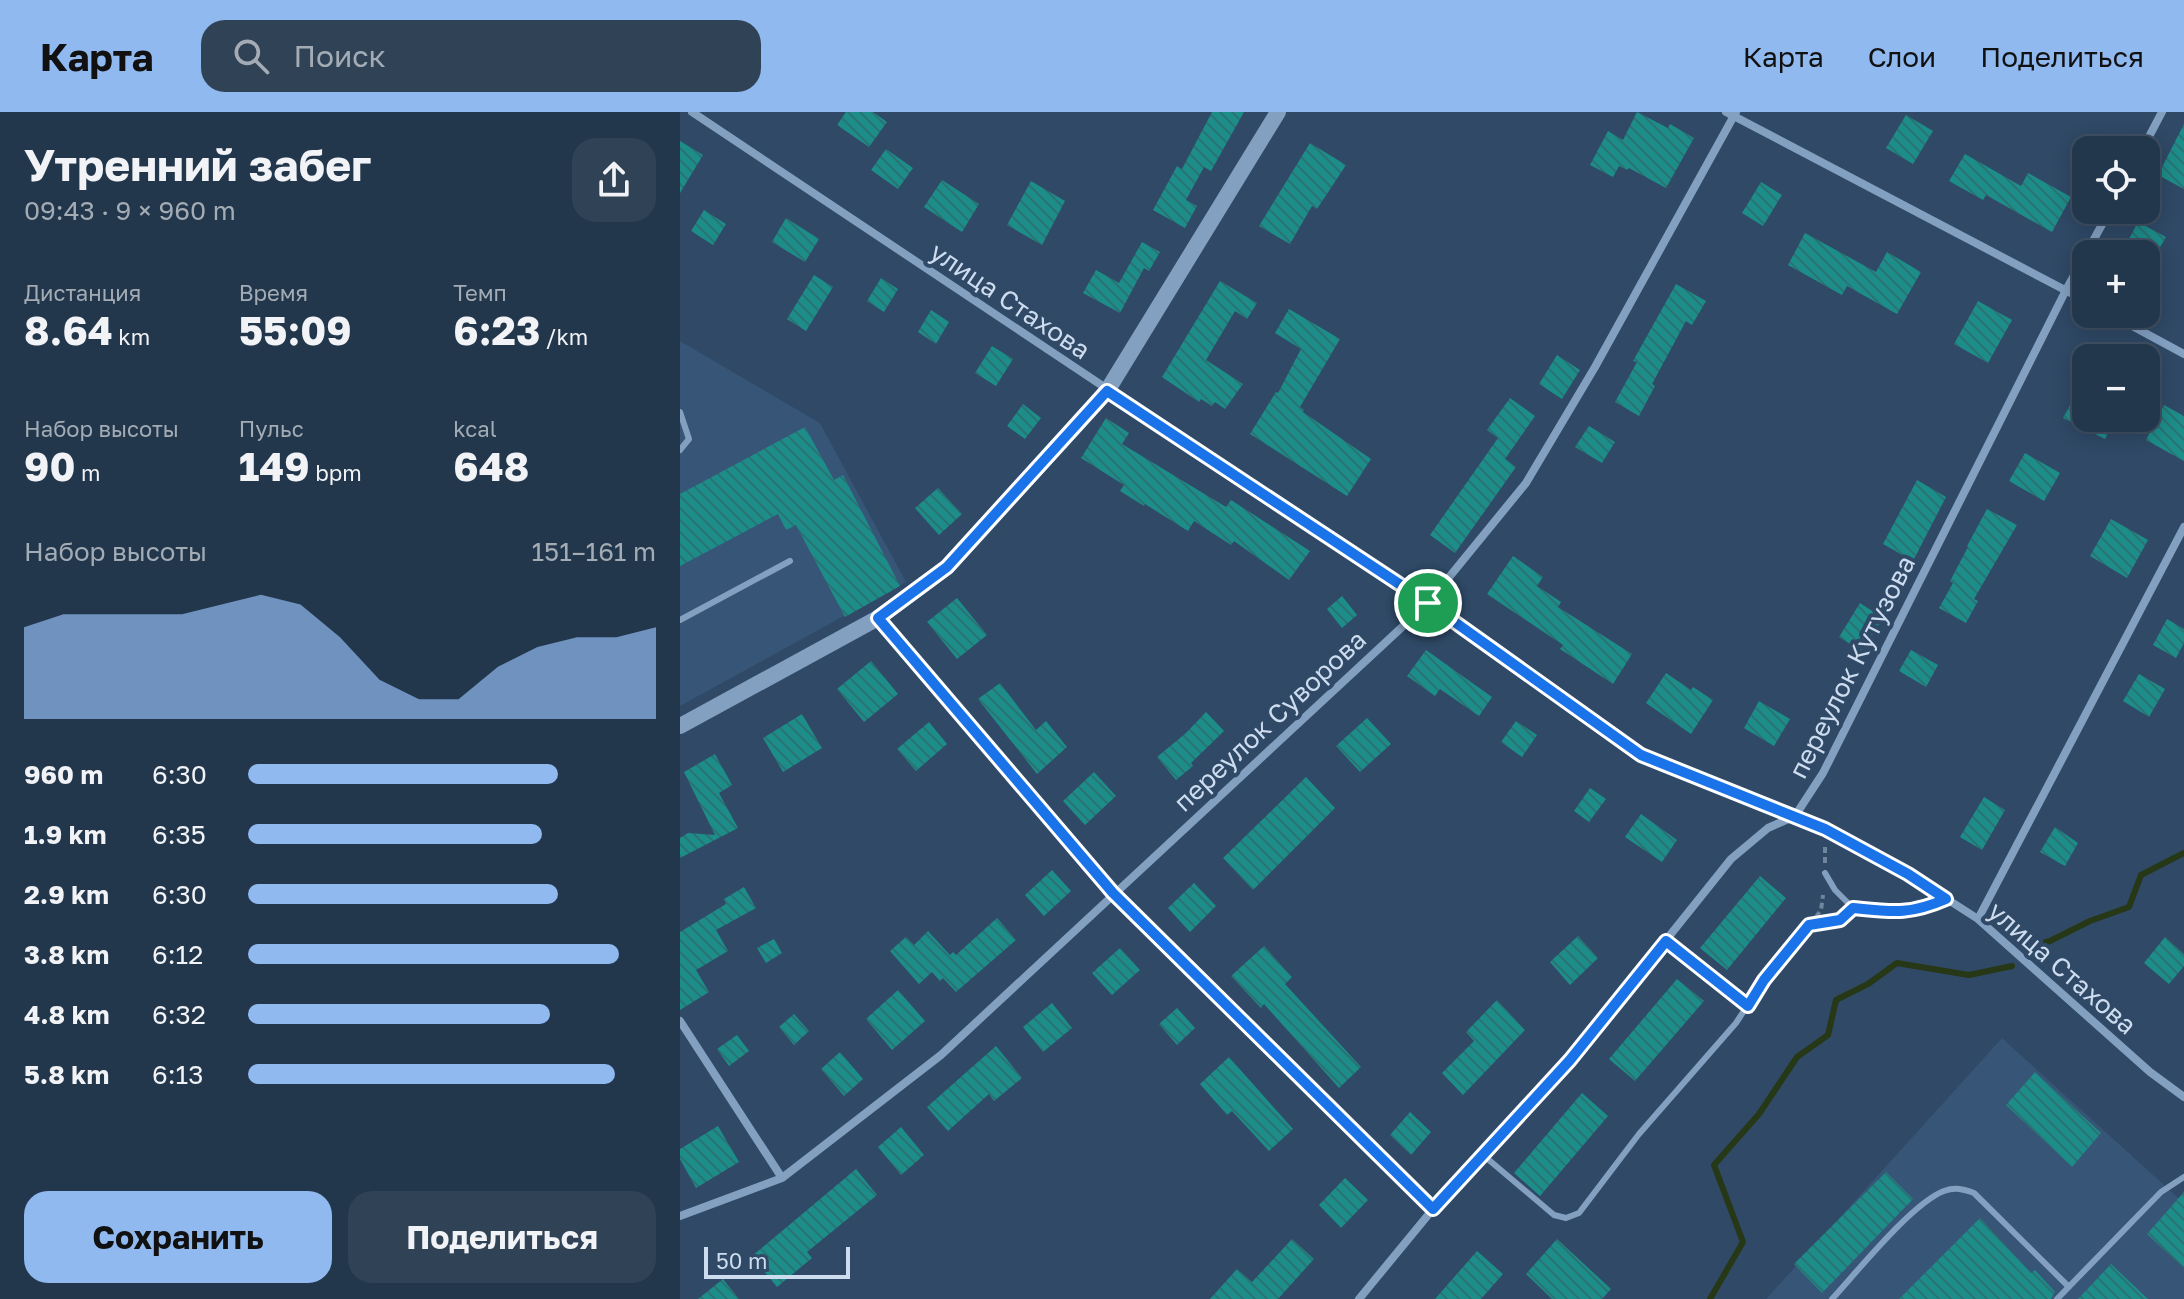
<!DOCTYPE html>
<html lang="ru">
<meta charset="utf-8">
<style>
body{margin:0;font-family:"Golos Text",sans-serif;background:#2f4256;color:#f1f3f6;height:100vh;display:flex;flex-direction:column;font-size:30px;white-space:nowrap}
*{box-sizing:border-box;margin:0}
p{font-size:26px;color:#a3acb5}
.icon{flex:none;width:44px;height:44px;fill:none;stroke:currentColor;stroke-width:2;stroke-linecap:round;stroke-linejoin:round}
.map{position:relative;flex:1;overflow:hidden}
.side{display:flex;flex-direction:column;background:#23374c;width:680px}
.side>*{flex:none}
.controls{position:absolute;left:1392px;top:24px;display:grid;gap:16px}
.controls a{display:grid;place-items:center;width:88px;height:88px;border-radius:16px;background:#23374c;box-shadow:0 4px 20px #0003,0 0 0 2px #405164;font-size:40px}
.scale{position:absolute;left:24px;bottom:20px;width:146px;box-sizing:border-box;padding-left:8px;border:4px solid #cddcee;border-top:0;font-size:22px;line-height:28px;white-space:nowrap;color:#cddcee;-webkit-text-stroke:6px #2f4966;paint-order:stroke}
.pin{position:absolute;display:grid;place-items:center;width:68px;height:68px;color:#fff;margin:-34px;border:4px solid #fff;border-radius:50%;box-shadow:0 2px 8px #0007}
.round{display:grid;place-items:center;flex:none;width:84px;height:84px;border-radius:24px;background:#2f4256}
.summary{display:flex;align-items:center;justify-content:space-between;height:136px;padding:0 24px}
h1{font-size:44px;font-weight:700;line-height:60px}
.figures{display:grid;grid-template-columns:repeat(3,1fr);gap:12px;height:136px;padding:8px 24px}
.figures div{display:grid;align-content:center}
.figures b{font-size:40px;font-weight:700}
.figures small{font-size:22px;font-weight:400}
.figures p{font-size:22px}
.chart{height:224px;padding:16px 24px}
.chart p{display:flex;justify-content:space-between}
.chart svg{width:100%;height:144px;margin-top:8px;fill:#90b9f0;opacity:.7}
.primary-button{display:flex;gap:16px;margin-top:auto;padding:16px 24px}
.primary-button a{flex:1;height:92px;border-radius:24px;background:#90b9f0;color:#111;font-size:32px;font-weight:700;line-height:92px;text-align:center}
.primary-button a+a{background:#2f4256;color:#f1f3f6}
ul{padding:0 24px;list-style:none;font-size:26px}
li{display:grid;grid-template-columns:128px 96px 1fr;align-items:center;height:60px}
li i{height:20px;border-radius:10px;background:#90b9f0}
header{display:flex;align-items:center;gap:48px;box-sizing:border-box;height:112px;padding:0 40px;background:#90b9f0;color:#111}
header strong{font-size:38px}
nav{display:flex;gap:44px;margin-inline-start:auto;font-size:28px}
.search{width:560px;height:72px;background:#2f4256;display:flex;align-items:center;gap:20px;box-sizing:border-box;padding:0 28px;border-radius:24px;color:#a3acb5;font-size:30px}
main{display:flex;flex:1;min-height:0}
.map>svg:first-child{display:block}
.built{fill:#365577}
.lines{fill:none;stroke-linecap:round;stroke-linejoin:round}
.stream{stroke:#263815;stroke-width:6}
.building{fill:url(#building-back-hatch)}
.path{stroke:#6f859d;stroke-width:4;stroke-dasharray:6 4;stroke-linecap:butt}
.lane{stroke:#83a0c1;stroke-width:6}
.street{stroke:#83a0c1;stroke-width:8}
.secondary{stroke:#83a0c1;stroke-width:16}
.route-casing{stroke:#fff;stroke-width:16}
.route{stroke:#1a73e8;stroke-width:10}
.labels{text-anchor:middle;stroke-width:8;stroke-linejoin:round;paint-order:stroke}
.street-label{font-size:26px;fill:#cddcee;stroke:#2f4966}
</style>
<header>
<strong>Карта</strong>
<div class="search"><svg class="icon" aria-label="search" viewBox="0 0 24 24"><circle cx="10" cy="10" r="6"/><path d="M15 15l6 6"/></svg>Поиск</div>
<nav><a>Карта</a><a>Слои</a><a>Поделиться</a></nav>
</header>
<main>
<section class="side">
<div class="summary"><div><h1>Утренний забег</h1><p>09:43 · 9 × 960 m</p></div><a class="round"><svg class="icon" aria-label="share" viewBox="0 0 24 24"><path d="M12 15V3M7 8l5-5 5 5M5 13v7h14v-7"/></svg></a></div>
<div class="figures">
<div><p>Дистанция</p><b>8.64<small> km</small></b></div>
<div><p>Время</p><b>55:09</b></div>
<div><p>Темп</p><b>6:23<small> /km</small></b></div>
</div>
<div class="figures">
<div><p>Набор высоты</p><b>90<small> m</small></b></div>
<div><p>Пульс</p><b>149<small> bpm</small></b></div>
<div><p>kcal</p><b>648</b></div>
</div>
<div class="chart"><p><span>Набор высоты</span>151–161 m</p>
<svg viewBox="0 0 160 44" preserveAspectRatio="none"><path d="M0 44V16L10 12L20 12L30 12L40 12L50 9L60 6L70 9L80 19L90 32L100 38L110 38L120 28L130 22L140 19L150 19L160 16V44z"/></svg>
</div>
<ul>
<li><b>960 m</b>6:30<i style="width:76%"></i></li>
<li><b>1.9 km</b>6:35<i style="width:72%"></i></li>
<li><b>2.9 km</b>6:30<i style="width:76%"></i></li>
<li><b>3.8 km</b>6:12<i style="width:91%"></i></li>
<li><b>4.8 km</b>6:32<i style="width:74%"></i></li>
<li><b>5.8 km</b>6:13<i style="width:90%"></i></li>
</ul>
<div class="primary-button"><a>Сохранить</a><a>Поделиться</a></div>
</section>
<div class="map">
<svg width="1504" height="1187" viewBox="0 0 1504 1187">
<defs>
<pattern id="building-back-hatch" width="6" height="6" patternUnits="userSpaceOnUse" patternTransform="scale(2)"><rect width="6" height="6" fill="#1d8d8a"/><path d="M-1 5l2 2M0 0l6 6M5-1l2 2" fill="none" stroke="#297373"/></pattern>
</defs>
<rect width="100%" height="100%" fill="#2f4966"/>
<path class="built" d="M0 229 140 311 226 470 0 594Z
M1322 926 1504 1091V1187H1086Z"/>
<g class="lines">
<path class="stream" d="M1354 833 1370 829 1410 809 1449 795 1461 763 1504 741
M1030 1187 1063 1130 1034 1053 1079 1002 1117 945 1148 923 1156 888 1188 872 1217 851 1289 863 1332 854"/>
</g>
<path class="building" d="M166 0H193L207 10 189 35 157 13Z
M532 0H564L531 59 524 55 506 88 517 94 505 116 473 98 497 54 502 57Z
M957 0 988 16 990 12 1014 26 986 76 949 56 947 58 939 54 933 65 910 53 928 19 943 28Z
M1226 3 1253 19 1233 52 1206 36Z
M1504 12V77L1478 63Z
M0 29 23 43 0 81Z
M630 31 666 53 637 97 632 94 610 132 579 114Z
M206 37 233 56 218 77 191 58Z
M1285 42 1341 74 1348 61 1391 85 1372 120 1306 83 1303 88 1269 69Z
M262 68 299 92 282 120 244 95Z
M351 69 385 89 362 133 327 113Z
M1081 70 1102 83 1083 114 1062 101Z
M24 98 46 112 33 133 11 119Z
M106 106 139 127 125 150 92 130Z
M1458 110 1486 125 1476 142H1441Z
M1125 121 1196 160 1207 140 1241 160 1217 202 1167 174 1162 183 1108 153Z
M462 130 480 140 469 159 464 156 440 201 403 181 416 158 439 171Z
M134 163 153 175 126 219 107 207Z
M201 166 218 177 204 200 187 189Z
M540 169 577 191 567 207 555 199 526 248 563 272 545 297 535 290 532 294 521 287 519 290 482 265Z
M996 172 1026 189 1012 213 1006 209 972 272 975 274 959 304 935 290 957 250 953 249Z
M1298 189 1332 208 1308 251 1274 232Z
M609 197 660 227 620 295 624 298 623 300 691 347 667 384 570 322 596 280 598 281 621 237 595 221Z
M251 198 269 210 256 232 238 220Z
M312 234 333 247 316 274 295 261Z
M877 243 900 258 882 287 859 272Z
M1406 264V306H1436L1425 327 1383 306Z
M830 286 855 304 825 347 836 355 775 441 750 423 818 326 807 318Z
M343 292 361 306 345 327 327 314Z
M1484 293 1504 304V349L1466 328Z
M426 306 449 321 442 332 546 395 551 388 630 439 609 468 554 429 551 433 514 409 508 419 465 392 464 394 440 379 444 373 401 346Z
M909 314 935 330 922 351 895 335Z
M125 315 154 368 163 363 220 474 165 505 116 413 106 418 98 402 0 454V382Z
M1345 341 1380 361 1364 389 1329 369Z
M1237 368 1266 385 1233 449 1203 432Z
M258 376 282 402 259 423 235 396Z
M1307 397 1337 413 1294 487 1298 489 1286 511 1259 496 1273 471 1270 469 1288 435 1287 434Z
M1431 407 1468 428 1447 466 1410 444Z
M833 444 863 465 857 474 881 490 878 495 952 542 933 572 880 537 883 533 807 482Z
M662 484 677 503 662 516 647 497Z
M277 486 307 523 277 547 247 510Z
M1180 491 1203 506 1182 540 1159 525Z
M1487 507 1504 517V531L1496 546 1473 533Z
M746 538 812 585 799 604 760 577 755 584 727 564Z
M1231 538 1258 553 1246 575 1219 559Z
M191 549 218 582 184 610 157 577Z
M986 561 1011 578 1013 575 1033 588 1011 622 966 591Z
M1459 562 1485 577 1469 605 1443 589Z
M320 571 356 618 366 609 387 635 357 662 298 587Z
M1079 589 1110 607 1094 634 1064 616Z
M526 600 544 619 511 651 513 654 496 668 477 645 506 621Z
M122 602 142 636 103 660 83 626Z
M687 606 711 632 680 660 656 634Z
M836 609 857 623 842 645 821 630Z
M249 610 267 632 236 659 217 637Z
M35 642 52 673 39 681 58 716 0 746V726L8 721 35 723 4 660Z
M414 660 436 684 405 713 383 689Z
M626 665 655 696 573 778 543 746Z
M910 676 926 687 909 710 894 699Z
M1304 685 1325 698 1302 738 1280 725Z
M961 702 997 728 982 750 945 725Z
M1375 715 1398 731 1385 754 1360 740Z
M372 758 391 779 364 804 345 783Z
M1080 764 1106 786 1047 858 1020 836Z
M514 771 536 794 510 820 488 796Z
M64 775 76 796 36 818 48 839 16 858 29 880 0 898V820L46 792 44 787Z
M317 806 336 828 276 880 263 866 260 869 252 860 239 872 210 839 226 825 234 833 248 819 270 843 273 840 276 843Z
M898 824 918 846 890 873 870 850Z
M1485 825 1504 842V854L1489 872 1464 851Z
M94 827 102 841 86 851 77 836Z
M584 834 612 865 605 872 681 955 659 976 584 892 581 896 551 864Z
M440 836 460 858 432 883 412 861Z
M997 867 1024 889 955 969 929 947Z
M218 878 245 909 212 938 186 907Z
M817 888 845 918 783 983 762 961 794 929 786 920Z
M372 891 392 916 363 940 343 915Z
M497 896 515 916 497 933 479 912Z
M114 902 129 919 114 933 99 915Z
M57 923 69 939 49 954 37 937Z
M316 934 342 966 314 989 309 982 268 1019 247 995Z
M160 940 183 967 164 984 141 957Z
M549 945 613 1017 589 1039 552 999 547 1003 520 972Z
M1355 960 1421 1021 1392 1055 1326 993Z
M902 981 928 1004 860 1084 834 1061Z
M730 1000 751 1020 731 1043 710 1023Z
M38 1014 59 1050 16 1076 0 1047V1037Z
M221 1015 244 1043 221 1063 198 1035Z
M176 1057 197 1083 127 1140 132 1146 97 1175 72 1144Z
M1206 1060 1233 1087 1142 1181 1114 1152Z
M665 1066 688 1088 661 1116 639 1093Z
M1504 1080V1156L1467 1122Z
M1300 1106 1351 1161 1355 1158 1375 1180 1371 1187H1219Z
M612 1127 634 1147 598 1187H530L557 1157 572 1170Z
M877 1127 931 1177 922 1187H872L846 1162Z
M797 1139 823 1162 801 1187H755Z
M1431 1152 1468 1187H1398Z
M43 1167 59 1187H18Z"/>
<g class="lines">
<path class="path" d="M1145 751V731
M1136 805 1141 798 1143 783
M1141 811 1160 808 1166 803"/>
<path class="lane" d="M0 300 9 327 0 338
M0 508 110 449
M1145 761 1155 778 1173 796 1207 800 1239 798 1266 787
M986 829 1068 894
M803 1043 874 1103 886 1106 899 1101 959 1022 1056 911 1084 868 1129 813
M1152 1187C1177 1160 1232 1091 1264 1079 1275 1075 1283 1077 1294 1081L1389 1175
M1377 1187 1481 1080 1504 1065"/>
<path class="street" d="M12 0 748 491 961 643 1145 717 1228 762 1298 807 1470 960 1504 985
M1046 0 1406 189
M1462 38 1482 0
M1430 202 1504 242
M198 506 433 781 753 1097
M1298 807 1504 415
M0 909 102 1066
M0 1104 102 1066 261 943 748 491 846 371 915 255 1056 0
M679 1187 753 1097 890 948 1051 747 1088 716 1115 704 1143 661 1386 178 1430 98"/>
<path class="secondary" d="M0 614 198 506 267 455 427 279 598 0"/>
</g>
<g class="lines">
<defs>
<path id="route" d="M427 279 748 491 961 643 1145 717 1228 762 1266 787C1229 803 1213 800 1173 796L1160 808 1129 813 1084 868 1068 894 986 829 890 948 753 1097 433 781 198 506 267 455Z"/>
</defs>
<use href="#route" class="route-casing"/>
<use href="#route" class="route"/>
</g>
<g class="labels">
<g class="street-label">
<text transform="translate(330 189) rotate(34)" y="9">улица Стахова</text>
<text transform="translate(1172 555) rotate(-63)" y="9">переулок Кутузова</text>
<text transform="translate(590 609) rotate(-43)" y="9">переулок Суворова</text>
<text transform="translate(1382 856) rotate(41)" y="9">улица Стахова</text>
</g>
</g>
</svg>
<div class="controls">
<a><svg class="icon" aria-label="locate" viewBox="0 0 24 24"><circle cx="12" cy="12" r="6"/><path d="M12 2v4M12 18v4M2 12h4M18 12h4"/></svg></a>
<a>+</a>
<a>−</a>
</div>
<div class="scale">50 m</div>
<div class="pin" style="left:748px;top:491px;background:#1e9e55"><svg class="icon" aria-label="arrive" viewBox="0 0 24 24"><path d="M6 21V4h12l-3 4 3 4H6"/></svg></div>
</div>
</main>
